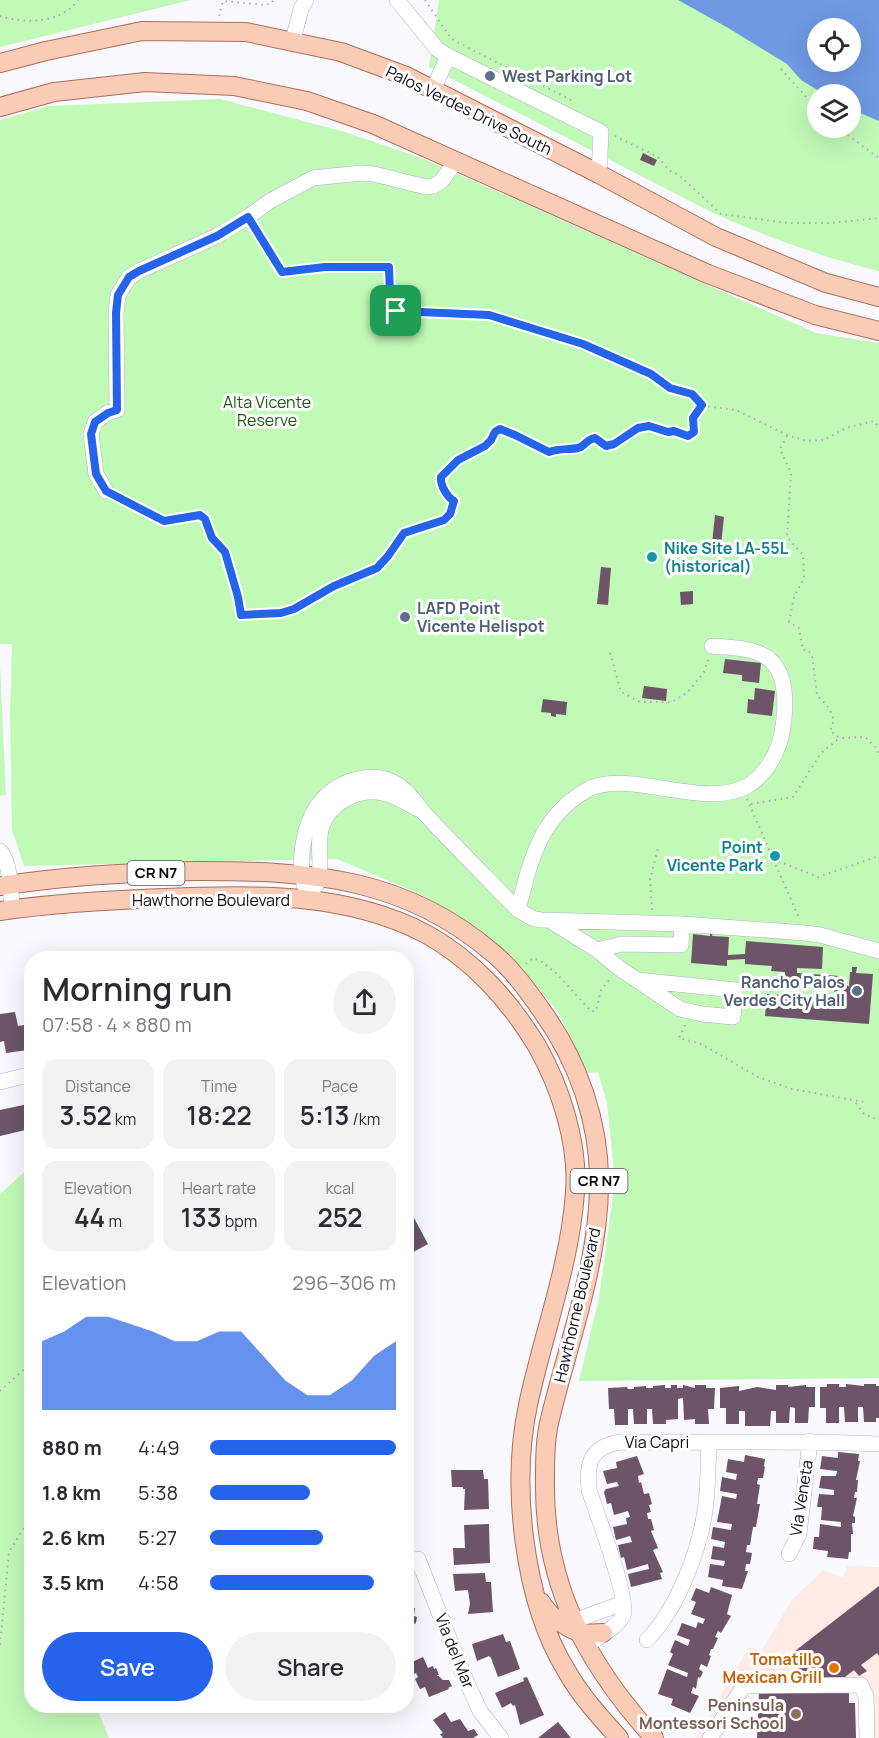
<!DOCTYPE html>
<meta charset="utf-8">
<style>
body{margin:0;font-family:Manrope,sans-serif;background:#f2f2f3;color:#2b2b33;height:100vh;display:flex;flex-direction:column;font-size:22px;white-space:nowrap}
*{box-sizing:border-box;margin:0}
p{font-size:20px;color:#7c7c81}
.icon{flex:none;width:33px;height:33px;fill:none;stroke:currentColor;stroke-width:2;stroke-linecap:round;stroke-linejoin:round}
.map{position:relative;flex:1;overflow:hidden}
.drawer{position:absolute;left:24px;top:951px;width:390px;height:762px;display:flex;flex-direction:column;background:#fff;border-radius:24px;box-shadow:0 6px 24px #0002}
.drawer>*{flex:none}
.controls{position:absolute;left:807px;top:18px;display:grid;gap:12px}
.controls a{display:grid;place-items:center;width:54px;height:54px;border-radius:50%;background:#fff;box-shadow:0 6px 24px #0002;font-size:30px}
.pin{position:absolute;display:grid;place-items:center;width:51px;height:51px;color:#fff;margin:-26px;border-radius:12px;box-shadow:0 3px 9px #0006}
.round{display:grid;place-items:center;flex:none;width:63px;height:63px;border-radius:32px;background:#f2f2f3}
.head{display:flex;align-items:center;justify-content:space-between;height:102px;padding:0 18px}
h1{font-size:33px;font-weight:600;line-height:45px}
.metrics{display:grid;grid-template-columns:repeat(3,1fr);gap:9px;height:102px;padding:6px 18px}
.metrics div{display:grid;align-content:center;border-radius:15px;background:#f2f2f3;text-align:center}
.metrics b{font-size:26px;font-weight:600}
.metrics small{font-size:16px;font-weight:400}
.metrics p{font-size:16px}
.chart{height:168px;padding:12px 18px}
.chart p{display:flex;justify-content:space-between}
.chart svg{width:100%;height:108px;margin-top:6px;fill:#2563eb;opacity:.7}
.button{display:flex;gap:12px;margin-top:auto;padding:12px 18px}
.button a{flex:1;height:69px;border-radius:36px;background:#2563eb;color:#fff;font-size:24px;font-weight:600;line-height:69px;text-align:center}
.button a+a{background:#f2f2f3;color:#2b2b33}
ul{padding:0 18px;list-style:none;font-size:20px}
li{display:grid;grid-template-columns:96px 72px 1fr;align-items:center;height:45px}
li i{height:15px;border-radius:8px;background:#2563eb}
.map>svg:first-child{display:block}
.commercial{fill:#ffeae5}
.green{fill:#c1f9b7;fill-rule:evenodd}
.water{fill:#6f99e2;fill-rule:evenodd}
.building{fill:#6d5468}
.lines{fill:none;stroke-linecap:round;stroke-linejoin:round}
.minor-casing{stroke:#b7aecd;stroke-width:16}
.major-casing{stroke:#a5715d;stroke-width:20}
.path{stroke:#afacb4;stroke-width:2;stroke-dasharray:1.5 4.5;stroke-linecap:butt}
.minor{stroke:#fff;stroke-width:15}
.major{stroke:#facbb5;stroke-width:18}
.route-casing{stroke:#fff;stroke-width:12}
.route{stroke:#2563eb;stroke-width:8}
.service-dot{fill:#5c6f8a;stroke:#fff;stroke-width:2}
.culture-dot{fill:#0f9aa8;stroke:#fff;stroke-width:2}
.food-dot{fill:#e8710a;stroke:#fff;stroke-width:2}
.education-dot{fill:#8d6e63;stroke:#fff;stroke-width:2}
.labels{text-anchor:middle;stroke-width:6;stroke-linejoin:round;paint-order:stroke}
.shield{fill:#fff;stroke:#56545a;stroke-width:1.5}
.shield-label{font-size:15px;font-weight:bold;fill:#0d0a14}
.service-label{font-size:16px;font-weight:bold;fill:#4e5e75;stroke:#fff;text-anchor:start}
.street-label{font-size:16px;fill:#0d0a14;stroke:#fff}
.park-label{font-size:16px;fill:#1c5812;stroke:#fff}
.culture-label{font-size:16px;font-weight:bold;fill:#0d838f;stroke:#fff;text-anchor:start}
.food-label{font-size:16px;font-weight:bold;fill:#c56008;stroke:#fff;text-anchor:end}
.education-label{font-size:16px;font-weight:bold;fill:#785e54;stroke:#fff;text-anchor:end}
</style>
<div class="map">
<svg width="879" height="1738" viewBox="0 0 879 1738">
<rect width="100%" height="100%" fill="#faf8ff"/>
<path class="commercial" d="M847 1566 879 1567V1738H859L858 1689 747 1690 719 1738H696L749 1647 760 1653 792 1600 823 1570 843 1578Z"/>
<path class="green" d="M0 0H191L0 47Z
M439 0H879V271C821 257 767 237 713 213L429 67ZM818 28H850V62H818ZM818 94H850V128H818Z
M220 99 345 132 424 159 816 333 879 343V1378L579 1381 599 1298 615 1181 607 1103 598 1072 588 1073 558 1012 522 968 476 927 420 894 337 859 24 866 12 830 10 717 12 644H0V120L48 106Z
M0 665 6 795 0 796Z
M31 1166 32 1706H96L109 1738H0V1194Z"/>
<path class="water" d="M678 0H879V121L851 109 850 94H824L801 80 787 64 730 29ZM818 28H850V62H818Z"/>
<path class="building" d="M643 153 657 160 654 166 640 160Z
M715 515 724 517 720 554 711 553Z
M601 567 611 568 608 605 597 604Z
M693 591V604L681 605 680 592Z
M725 659 761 663 759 683 742 681V675L723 673Z
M644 686 667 689 666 701 642 698Z
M755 688 775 691 772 716 747 713 748 699 754 700Z
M543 699 567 702 566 715 556 714V717L551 716V713L541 712Z
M710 933H713L712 936 729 937 728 955 745 954 746 941 823 947 822 969 797 968V973L839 976 849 987 850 972H852V967H857L856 973 873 974 869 1024 765 1016 767 994 836 999 838 996 834 991 839 987 843 990V987L838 982 784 978 785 972 771 971 772 966 745 964V959L727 960V966L691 963 693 934 710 936Z
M15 1012 18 1026 24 1025 28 1050 6 1053 4 1041 0 1042V1014Z
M28 1104 30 1129 0 1136V1110Z
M406 1203 428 1244 406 1256Z
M827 1384H839V1387H846V1384L864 1386V1384H876V1386H879V1418H876V1422H864L863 1407H858V1422H845L844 1407H839V1423H826V1408H820V1387H827Z
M665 1385V1388H671V1385H677V1388H683V1385L695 1388V1385H706V1388H715L714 1409H708L709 1424H695V1419L684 1420 683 1398 678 1399V1419L666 1420V1424H653L652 1409H647V1424H634L633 1409H628V1425H615L614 1409H609L608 1388 627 1387 628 1389H634V1387L646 1386V1388H653V1386Z
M776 1385H788V1387L806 1385V1387H815V1407H809L808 1423H795V1408L790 1407 789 1423H776V1411H771L770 1426H745V1411H739V1424H726V1408H720V1388L739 1386V1391L757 1387 776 1390Z
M838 1452 859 1454 858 1461H860L856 1480H858L857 1492H855L854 1498H857L853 1516 855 1517V1523H852L853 1534H851V1552H849L848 1559 827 1557 828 1551 813 1549 814 1537H819L820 1524 841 1527V1522L821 1520 822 1507H817L819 1494 834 1495V1490L819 1488 821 1476H836L837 1471 820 1469 822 1456 838 1458Z
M745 1455 765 1459 764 1466 765 1467 763 1478H758L757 1484 760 1485 757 1504H760L756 1527H753L750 1545H747L746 1552 752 1553 750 1564H746L745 1571H748L742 1589 722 1586 723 1580 708 1577 710 1564 724 1566 725 1561 711 1559 713 1546 724 1548 725 1542 711 1539 713 1527 731 1530 732 1524 717 1522 722 1496 736 1499 737 1494 720 1491 722 1477 736 1480 737 1474 726 1472 728 1459 744 1462Z
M637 1456 644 1474 638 1476 639 1483 641 1482 644 1494 649 1493 652 1504 649 1505 651 1512 647 1513 648 1519H651L654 1530 651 1531 658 1548 653 1550 663 1572 660 1573 662 1579 631 1587 628 1574 649 1569 648 1564 627 1570 624 1557 621 1558 618 1545 632 1542 630 1536 616 1540 613 1527 627 1524 626 1518 630 1517 628 1511 614 1515 611 1503 607 1504 604 1492 606 1489 619 1486 617 1482 607 1484 603 1471 617 1468 616 1462Z
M451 1470H483L484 1479H488L489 1509 464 1510 465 1489H463V1487H452Z
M489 1524 490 1563 454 1565 453 1548H465L464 1525Z
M485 1573 486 1582H491L493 1612 468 1614 470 1604 468 1590 455 1591 453 1574Z
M879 1586V1656L877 1653 861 1665 867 1671 859 1676 854 1670 845 1677 794 1678 795 1651Z
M711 1587 732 1595 727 1614 731 1616 721 1633 718 1631 715 1637 718 1638 713 1649H711L709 1655 711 1656 707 1667 701 1664 699 1669 703 1672 700 1678 698 1677 696 1689 693 1687 691 1693 699 1696 690 1713 671 1705 673 1699 658 1694 667 1669 687 1677 688 1673 668 1665 673 1654 670 1652 675 1640 688 1646 690 1640 677 1635 682 1623 696 1628 698 1622 703 1624 705 1619 691 1614 696 1602 691 1600 696 1588 709 1593Z
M406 1596 411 1600 410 1608H415L414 1616 417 1617 416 1623 412 1625H406Z
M503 1634 506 1642 510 1641 520 1669 498 1677 491 1658 489 1656 477 1661 472 1644Z
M423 1657 428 1668 433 1666 434 1669 436 1668 439 1675H437L443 1680H449L452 1686 448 1688 449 1689 429 1697 425 1687 420 1689 415 1679 418 1677 416 1673 414 1674 410 1663Z
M527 1677 544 1715 520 1725 515 1705 513 1706 511 1703 502 1708 495 1693 524 1681 523 1678Z
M849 1691V1703H855L856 1738H757L759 1692Z
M445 1712 451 1722 460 1719 468 1731 474 1729 478 1735 473 1738H443L440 1734 443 1733 433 1720Z
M558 1722 571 1738H538Z"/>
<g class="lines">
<defs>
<path id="minor" d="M397 0 437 49 448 56 433 90
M293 40 301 9 306 0
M448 56 601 132 599 174
M106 491 96 474 91 434 95 422 107 413 117 410 116 313 118 295 129 277 139 271 217 236 248 217 270 201 313 178 361 173 374 174 426 187C442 187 447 173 455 161
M0 851C11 862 11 894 12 909
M316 886C323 869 318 852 320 835 324 805 358 785 387 794 398 797 409 805 420 810
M309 901C307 892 303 883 302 874 300 850 305 819 322 800 338 781 369 771 393 782 408 789 414 802 425 814 455 846 487 878 518 910L532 918 541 920 682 924 805 933 820 935 879 951
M518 910C530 863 539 818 585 791 626 766 704 812 749 785 760 778 770 765 775 754 786 732 791 680 772 662 758 647 732 648 712 646
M549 920 597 950 622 944 681 945 682 924
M597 950 619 968 680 1009 702 1014 733 1017 735 990 637 980
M0 1082 32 1074
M789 1554 799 1534 810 1441
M418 1559 464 1676 480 1711 501 1738
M574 1621 623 1603
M595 1640C603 1633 618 1626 623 1616 630 1599 596 1512 589 1490 586 1462 591 1447 620 1442 706 1443 793 1440 879 1444
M647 1640C678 1608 701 1548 706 1503 708 1483 708 1463 709 1443
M710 1738 744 1686 861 1685 866 1696 867 1738"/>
<path id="major" d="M0 63 46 51 142 31 246 32 341 52 406 76 599 174 716 237 826 283 879 297
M0 107 54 92 145 82 234 86 307 101 373 124 708 274 815 315 879 331
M0 886C65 876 133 872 198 871 311 871 405 877 494 954 513 970 528 991 542 1011 578 1061 600 1123 599 1184 599 1263 568 1343 550 1419 545 1438 545 1460 545 1480 543 1583 586 1663 654 1738
M0 911C55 903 110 900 165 898 252 894 347 892 426 934 472 959 510 1001 537 1046 560 1086 579 1144 575 1192 570 1265 543 1334 528 1405 511 1485 523 1599 566 1670 580 1695 599 1716 619 1738
M541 1602C548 1615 565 1627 579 1632 586 1635 596 1633 603 1633"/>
</defs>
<use href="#minor" class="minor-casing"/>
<use href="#major" class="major-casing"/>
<path class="path" d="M425 0 450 37 455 41 573 101
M0 16C26 24 60 24 78 0
M219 16 223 1 265 5 272 3 273 0
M781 69 818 110
M838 128 879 158
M615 136 658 157 669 170 680 176 721 214 788 223H831L879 218
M256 230 282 272 325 267H389L390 294 377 299V306L396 311 489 315 583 344 651 374 670 388 692 394 703 406 736 410 787 435 807 441 824 440 846 428 874 421 879 427
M787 436 780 449 791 473 787 537 803 555 804 578 794 597 789 622 799 628 803 650H808L812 656 817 695 829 708 834 720 830 731 840 738 865 737 878 750 879 757
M119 499 164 521 200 515 205 519 212 538 225 552 238 597 241 615 281 613 294 609 334 586 377 568 404 533 444 520 450 514 454 501C447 497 440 485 441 477L458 460 485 445 491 440 495 432 500 429 515 435 549 452C559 448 568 450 578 448 585 446 587 439 595 438L606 446 614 444 638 428 649 426 668 432 674 431 688 436 694 432 693 418 702 405
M610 653 621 692 640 702H672L688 692 704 672 708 660
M747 799 799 918
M751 804 793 797 821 753 840 738
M773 859 818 877 879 856
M652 910 650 880 658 848
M526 964 533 958 542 962 557 974 591 1011H596L601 990 611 978
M685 1025 679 1038 701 1044 758 1077 792 1089 864 1102
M856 1103 864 1114 879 1120
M0 1391 32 1362
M0 1645 9 1552 32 1515"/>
<use href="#minor" class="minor"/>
<use href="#major" class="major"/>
</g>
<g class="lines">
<defs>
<path id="route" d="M248 217 282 272 325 267H389L390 294 377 299V306L396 311 489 315 583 344 651 374 670 388 692 394 702 405 693 418 694 432 688 436 674 431 668 432 649 426 638 428 614 444 606 446 595 438C587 439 585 446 578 448 569 450 559 448 549 452L515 435 500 429 495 432 491 440 485 446 458 460 441 477C440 485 447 497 454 501L450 514 444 520 404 533 388 556 377 568 334 586 294 609 281 613 241 615 238 597 225 552 212 538 205 519 200 515 164 521 106 491 96 474 91 434 95 422 108 413 117 410 116 313 118 295 129 277 139 271 217 236Z"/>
</defs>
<use href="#route" class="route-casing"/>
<use href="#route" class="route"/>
</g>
<g class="service-dot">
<circle cx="490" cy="76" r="6"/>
<circle cx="405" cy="617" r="6"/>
<circle cx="857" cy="991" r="6"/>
</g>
<g class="culture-dot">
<circle cx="652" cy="557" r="6"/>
<circle cx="775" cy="856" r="6"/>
</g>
<circle class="food-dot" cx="834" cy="1668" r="6"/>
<circle class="education-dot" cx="796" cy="1714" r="6"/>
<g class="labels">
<g class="shield">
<rect x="127.5" y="861" width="57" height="24" rx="4.5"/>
<rect x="570.5" y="1169" width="57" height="24" rx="4.5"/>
</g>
<g class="shield-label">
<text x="156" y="878">CR N7</text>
<text x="599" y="1186">CR N7</text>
</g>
<g class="service-label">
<text x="502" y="82">West Parking Lot</text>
<text x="417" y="614">LAFD Point<tspan x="417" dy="18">Vicente Helispot</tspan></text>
<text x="845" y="988" text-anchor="end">Rancho Palos<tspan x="845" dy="18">Verdes City Hall</tspan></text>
</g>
<g class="street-label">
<text transform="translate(469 110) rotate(26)" y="6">Palos Verdes Drive South</text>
<text x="211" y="906">Hawthorne Boulevard</text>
<text transform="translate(577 1305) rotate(-77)" y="6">Hawthorne Boulevard</text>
<text x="657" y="1448">Via Capri</text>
<text transform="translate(801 1498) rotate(-81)" y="6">Via Veneta</text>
<text transform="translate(455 1651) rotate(68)" y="6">Via del Mar</text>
</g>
<g class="park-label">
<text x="267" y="408">Alta Vicente<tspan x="267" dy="18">Reserve</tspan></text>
</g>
<g class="culture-label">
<text x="664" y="554">Nike Site LA-55L<tspan x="664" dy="18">(historical)</tspan></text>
<text x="763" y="853" text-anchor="end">Point<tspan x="763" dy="18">Vicente Park</tspan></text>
</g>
<g class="food-label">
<text x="822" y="1665">Tomatillo<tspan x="822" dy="18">Mexican Grill</tspan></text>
</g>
<g class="education-label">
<text x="784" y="1711">Peninsula<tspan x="784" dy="18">Montessori School</tspan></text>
</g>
</g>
</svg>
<div class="controls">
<a><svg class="icon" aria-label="locate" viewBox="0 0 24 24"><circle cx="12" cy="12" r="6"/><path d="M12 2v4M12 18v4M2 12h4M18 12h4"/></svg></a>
<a><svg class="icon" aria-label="layers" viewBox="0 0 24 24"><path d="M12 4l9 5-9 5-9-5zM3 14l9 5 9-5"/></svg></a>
</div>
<div class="pin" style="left:396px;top:311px;background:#1e9e55"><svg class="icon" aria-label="arrive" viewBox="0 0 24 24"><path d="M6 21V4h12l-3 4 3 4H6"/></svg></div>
<section class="drawer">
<div class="head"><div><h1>Morning run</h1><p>07:58 · 4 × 880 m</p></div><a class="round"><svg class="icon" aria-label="share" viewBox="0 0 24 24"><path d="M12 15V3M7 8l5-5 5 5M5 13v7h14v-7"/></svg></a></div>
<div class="metrics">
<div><p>Distance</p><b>3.52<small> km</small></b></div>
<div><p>Time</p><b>18:22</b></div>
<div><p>Pace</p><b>5:13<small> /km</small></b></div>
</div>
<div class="metrics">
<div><p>Elevation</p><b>44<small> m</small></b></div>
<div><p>Heart rate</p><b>133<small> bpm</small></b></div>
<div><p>kcal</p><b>252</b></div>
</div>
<div class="chart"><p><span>Elevation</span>296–306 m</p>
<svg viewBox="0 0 160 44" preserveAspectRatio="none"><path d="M0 44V16L10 12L20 6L30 6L40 9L50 12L60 16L70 16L80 12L90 12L100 22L110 32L120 38L130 38L140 32L150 22L160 16V44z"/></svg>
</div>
<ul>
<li><b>880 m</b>4:49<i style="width:100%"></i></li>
<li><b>1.8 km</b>5:38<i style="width:54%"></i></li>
<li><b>2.6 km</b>5:27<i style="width:61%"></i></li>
<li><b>3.5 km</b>4:58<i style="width:88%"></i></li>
</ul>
<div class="button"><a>Save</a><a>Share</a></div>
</section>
</div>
